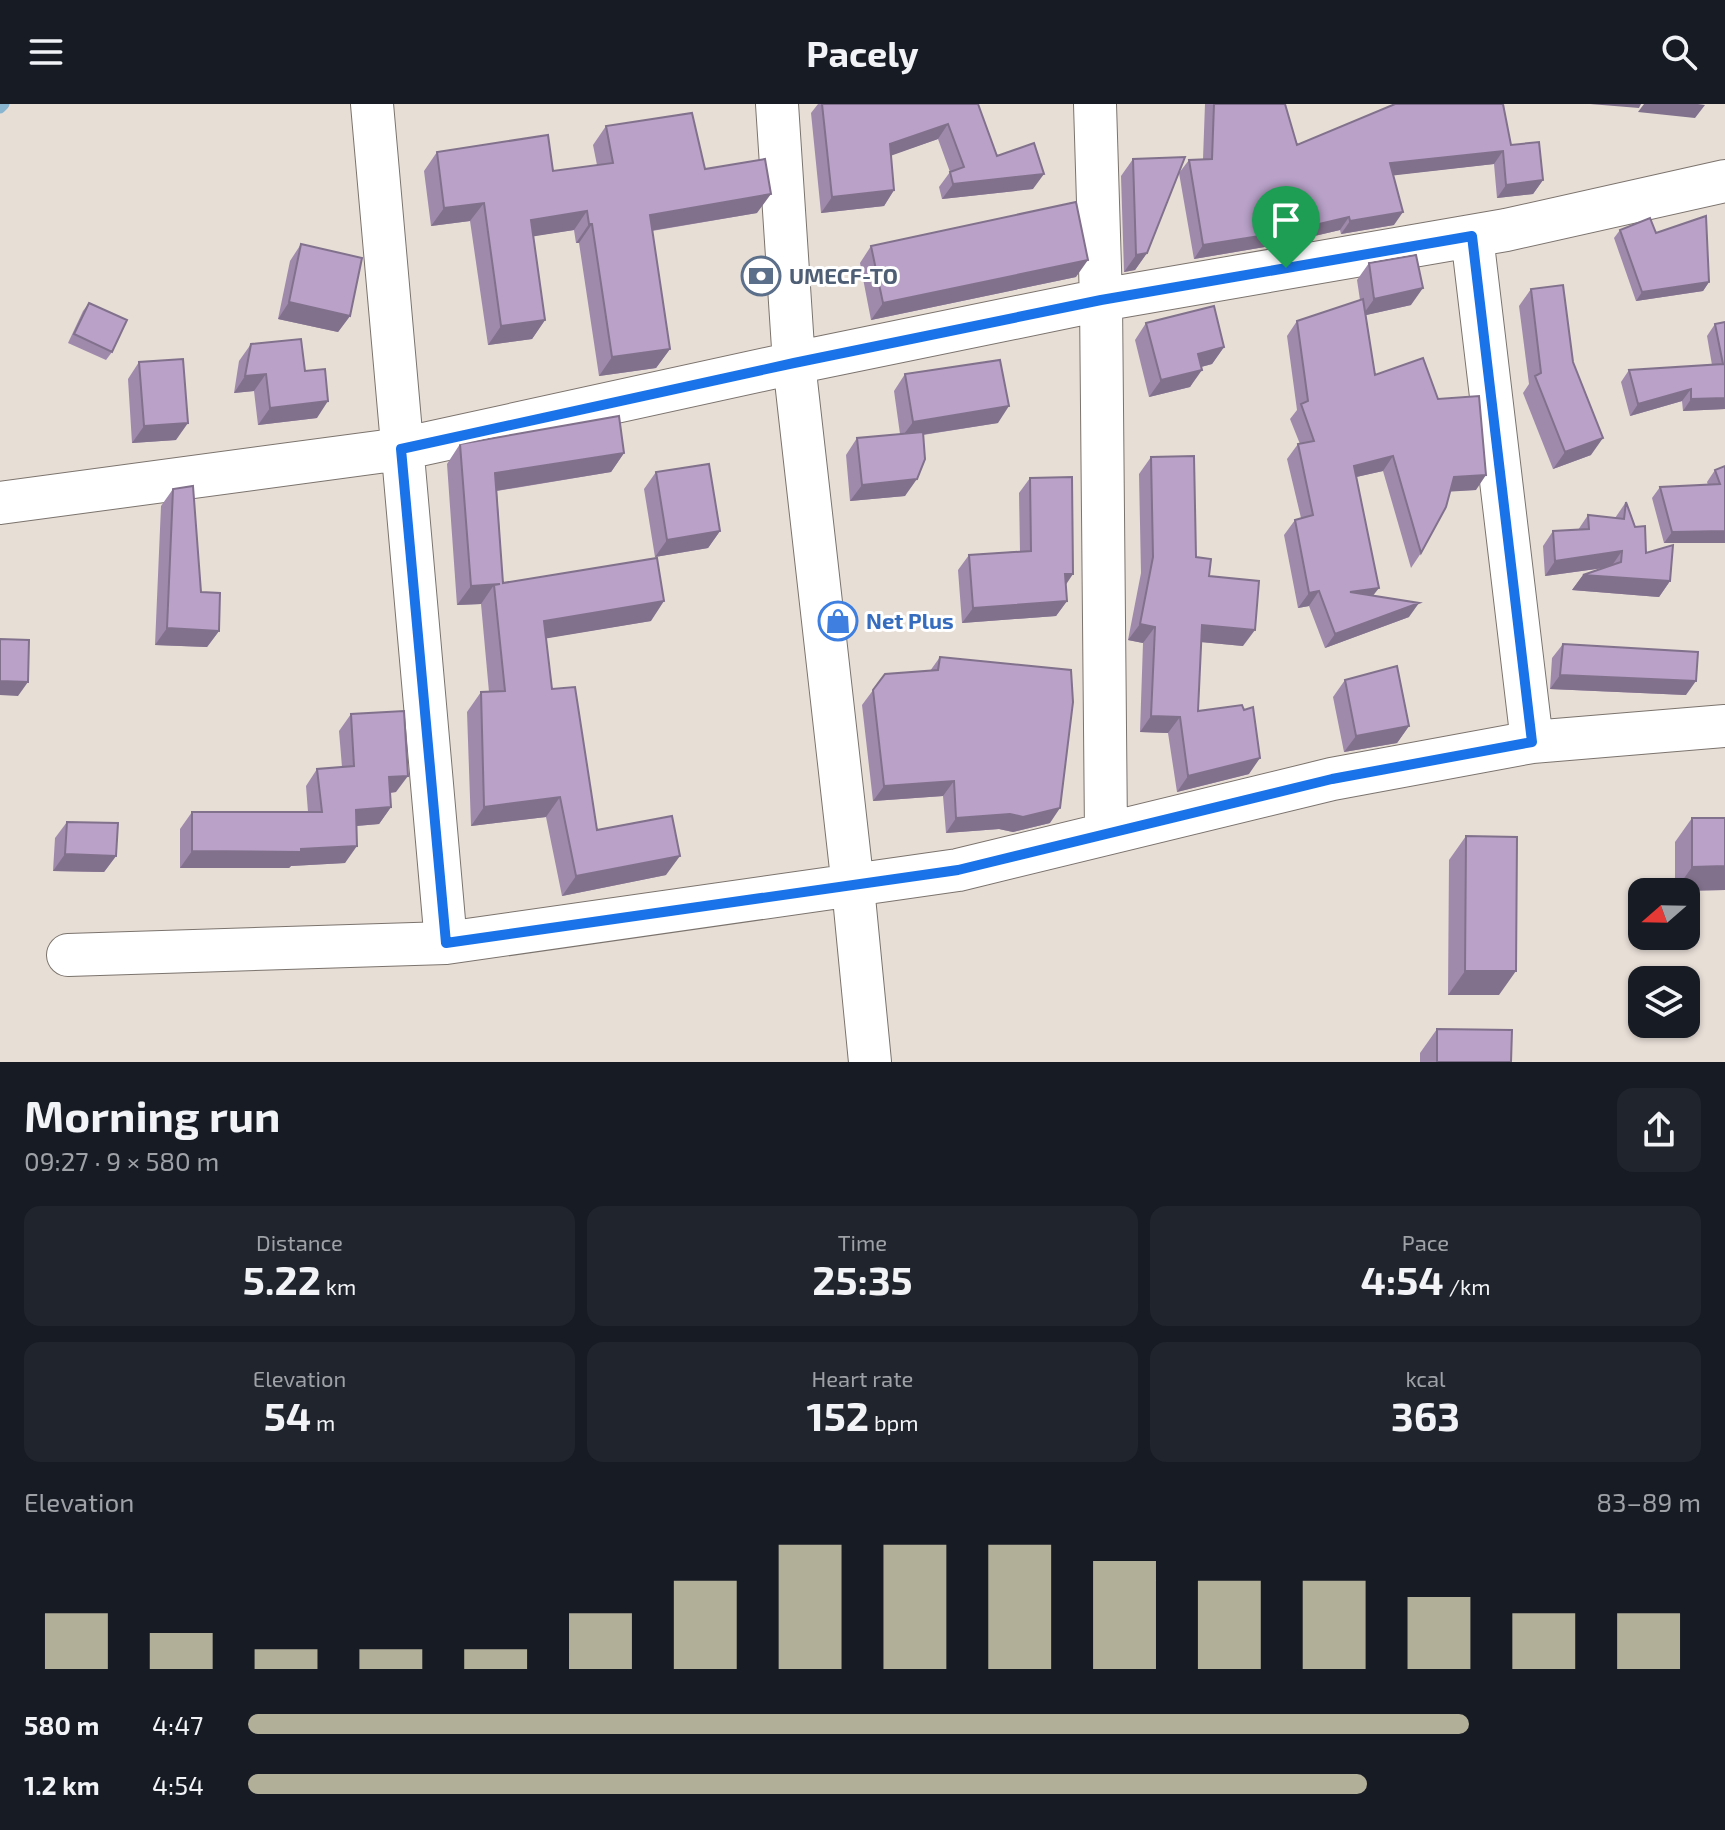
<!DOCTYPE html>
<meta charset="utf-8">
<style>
body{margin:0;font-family:"Exo 2",sans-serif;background:#20242c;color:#f1f3f6;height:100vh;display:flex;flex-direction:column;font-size:30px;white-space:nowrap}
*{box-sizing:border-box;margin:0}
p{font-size:26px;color:#9ea1a6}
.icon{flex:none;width:44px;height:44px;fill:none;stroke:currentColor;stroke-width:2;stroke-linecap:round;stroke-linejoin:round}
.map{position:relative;height:958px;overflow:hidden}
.panel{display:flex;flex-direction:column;background:#171b24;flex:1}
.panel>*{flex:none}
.needle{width:52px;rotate:250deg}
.tools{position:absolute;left:1628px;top:774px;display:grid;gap:16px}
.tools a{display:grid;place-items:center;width:72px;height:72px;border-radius:16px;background:#171b24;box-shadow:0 2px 6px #0004;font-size:40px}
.pin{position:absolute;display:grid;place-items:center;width:68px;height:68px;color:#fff;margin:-82px -34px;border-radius:50% 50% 50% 0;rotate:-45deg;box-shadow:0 0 8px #0007}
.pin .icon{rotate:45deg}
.round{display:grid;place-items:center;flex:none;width:84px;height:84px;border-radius:16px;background:#20242c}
.overview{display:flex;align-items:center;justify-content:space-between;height:136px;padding:0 24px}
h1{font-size:44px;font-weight:700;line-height:60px}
.stats{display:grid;grid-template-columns:repeat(3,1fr);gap:12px;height:136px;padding:8px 24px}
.stats div{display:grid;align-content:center;border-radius:16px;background:#20242c;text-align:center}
.stats b{font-size:40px;font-weight:700}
.stats small{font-size:22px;font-weight:400}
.stats p{font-size:22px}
.chart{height:224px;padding:16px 24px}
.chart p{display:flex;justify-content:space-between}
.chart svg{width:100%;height:144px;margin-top:8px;stroke:#b2af99;stroke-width:6}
ul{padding:0 24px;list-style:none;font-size:26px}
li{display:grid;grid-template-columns:128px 96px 1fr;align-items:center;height:60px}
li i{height:20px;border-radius:10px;background:#b2af99}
header{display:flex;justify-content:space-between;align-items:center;height:104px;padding:0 24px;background:#171b24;font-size:36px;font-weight:700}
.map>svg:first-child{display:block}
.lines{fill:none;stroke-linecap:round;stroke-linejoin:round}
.stream{stroke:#89b5d0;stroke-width:11}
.minor-casing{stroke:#7b736d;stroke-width:44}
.minor{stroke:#fff;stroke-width:42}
.wall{fill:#9f8aac}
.shaded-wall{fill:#82718c}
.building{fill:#b9a1c8;stroke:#82718c;stroke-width:2}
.route-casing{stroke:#fff;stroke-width:16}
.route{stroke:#1a73e8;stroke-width:10}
.labels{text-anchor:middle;stroke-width:6;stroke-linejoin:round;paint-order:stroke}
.service-label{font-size:22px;font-weight:bold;fill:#4e5e75;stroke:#fff;text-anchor:start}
.shop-label{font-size:22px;font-weight:bold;fill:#366cbe;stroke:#fff;text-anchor:start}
</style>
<header><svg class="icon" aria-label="menu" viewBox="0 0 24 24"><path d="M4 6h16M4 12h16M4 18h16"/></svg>Pacely<svg class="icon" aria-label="search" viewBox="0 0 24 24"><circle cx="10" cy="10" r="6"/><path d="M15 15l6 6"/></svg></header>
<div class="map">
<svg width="1725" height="958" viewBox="0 0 1725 958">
<rect width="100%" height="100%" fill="#e7ded6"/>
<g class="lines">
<path class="stream" d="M0 4 4 0"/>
<defs>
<path id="minor" d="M372 0 446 839
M777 0 794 259 853 783 870 958
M1095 0 1101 196 1106 730
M1472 132 1532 638
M0 399 401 345 794 259 1101 196 1506 126 1725 77
M68 851 446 839 958 766 1332 675 1532 638 1725 622"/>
</defs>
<use href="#minor" class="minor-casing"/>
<use href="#minor" class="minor"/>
</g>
<path class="wall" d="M818 0H978L997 52 1033 85 942 95 939 83 950 68 938 35 891 51 894 86 884 102 821 109 811 9Z
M1205 0H1285L1297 41H1511L1543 76 1533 90 1497 94 1494 60 1393 71 1394 121 1341 130 1340 126 1276 141 1194 155 1179 69 1189 56 1203 55Z
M606 22 705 65 757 109 652 127 670 245 656 264 599 272 579 139H576L574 126 533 132 545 216 532 235 488 241 470 117 431 122 424 67 437 48 553 67 597 61 593 41Z
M1133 55 1147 149 1135 166 1124 168 1121 72Z
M1620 126 1656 129 1709 178 1703 187 1636 197 1614 134Z
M301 140 350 212 338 228 278 215 290 157Z
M871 142 1076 173 871 216 860 159Z
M1369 159 1411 201 1366 211 1375 271 1438 295 1476 386 1450 387 1421 449 1411 464 1383 367 1356 373 1373 492 1409 513 1325 544 1309 502 1298 504 1284 431 1295 416 1301 414 1287 355 1298 340H1300L1290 315 1297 306 1287 232 1297 217 1360 196 1357 176Z
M1531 185 1573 258 1591 351 1553 365 1523 289 1529 280 1519 202Z
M89 199 112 248 106 256 68 239 83 207Z
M1725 218V305L1683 307 1682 297 1630 312 1621 278 1629 266 1712 261 1707 232 1715 220Z
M1146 219 1224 243 1212 260 1201 263 1190 283 1149 293 1135 236Z
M251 240 305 267 317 314 258 321 254 287 234 289 239 257Z
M139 258 176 336 132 339 128 275Z
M905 270 998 319 923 331 905 392 850 397 846 351 857 334 900 330 894 287Z
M460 340 624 349 611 368 497 387 503 479 651 517 546 534 552 585 597 726 666 771 562 792 546 713 471 722 467 608 481 588H489L481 500 457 501 447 360Z
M1151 353 1196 453 1209 472 1243 542 1201 538 1198 607 1249 670 1177 688 1168 629 1140 628 1143 539 1128 536 1141 469 1139 370Z
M1725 362V439H1664L1652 394 1660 383 1708 381 1707 378 1715 366Z
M656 368 720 427 708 444 655 453 644 385Z
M1030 374 1066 480 1067 497 1056 512 962 519 958 466 969 451 1020 447 1019 389Z
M173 385 201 488 219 527 207 543 155 541 161 402Z
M1626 398 1646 449 1670 477 1659 493 1572 486 1583 471 1603 464 1545 472 1543 442 1553 427 1578 426 1588 411 1615 414Z
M1563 540 1686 591 1550 585 1552 554Z
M940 553 1050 719 1013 728 999 725 946 729 943 692 873 697 862 601 885 570 930 567Z
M1345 576 1409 622 1397 639 1344 648 1333 593Z
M351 610 396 688 390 689 391 703 379 720 356 722 345 759 291 762 289 764H180V725L192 708H308L306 682 317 665 342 663 339 627Z
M1692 714H1725V786L1675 787V738Z
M67 718 116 752 104 768 53 767 55 734Z
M1466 732 1499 891H1448L1449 756Z
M1437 925 1511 958H1420V949Z"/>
<path class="shaded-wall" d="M1590 0H1641L1639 4Z
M1644 0H1698L1705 1 1695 14 1638 8Z
M948 20 938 35 879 56 890 40Z
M1503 47 1494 60 1380 73 1390 59Z
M1044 70 1033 85 942 95 953 80Z
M1543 76 1533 90 1497 94 1506 81Z
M894 86 884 102 821 109 832 93Z
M771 90 757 109 637 129 650 111Z
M484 99 470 117 431 122 444 104Z
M587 107 574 126 517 135 531 116Z
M1403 108 1394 121 1341 130 1350 117Z
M1349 113 1340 126 1276 141 1194 155 1203 141Z
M589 120H592L579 139H576Z
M1147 149 1135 166 1124 168 1136 151Z
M1088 156 1076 173 871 216 883 199Z
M1709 178 1703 187 1636 197 1642 188Z
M1423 184 1411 201 1362 212 1374 195Z
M289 198 350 212 338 228 278 215Z
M545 216 532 235 488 241 501 222Z
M1224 243 1212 260 1186 267 1198 250Z
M670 245 656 264 599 272 612 253Z
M1202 266 1190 283 1149 293 1161 276Z
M266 270 254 287 234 289 245 272Z
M1691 285 1682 297 1630 312 1638 300Z
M1725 294V305L1683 307 1691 295Z
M328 297 317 314 258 321 270 304Z
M1009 302 998 319 901 334 913 318Z
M188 319 176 336 132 339 144 322Z
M1603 334 1591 351 1553 365 1565 348Z
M624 349 611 368 482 389 495 369Z
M1393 352 1383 367 1343 376 1354 362Z
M1486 371 1476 386 1444 388 1454 373Z
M917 375 905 392 850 397 862 381Z
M720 427 708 444 655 453 667 436Z
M1725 427V439H1664L1672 428Z
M1622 447 1611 463 1545 472 1555 457Z
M1065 470H1073L1063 485Z
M1583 471 1670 477 1659 493 1572 486Z
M494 481 481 500 457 501 471 482Z
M1379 484 1368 498 1350 488Z
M1319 487 1309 502 1298 504 1309 489Z
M664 497 651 517 531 537 544 517Z
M1067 497 1056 512 962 519 973 504Z
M1419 499 1409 513 1325 544 1335 530Z
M1140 520 1155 523 1143 539 1128 536Z
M1202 521 1255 526 1243 542 1190 537Z
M167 524 219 527 207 543 155 541Z
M1560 571 1696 577 1686 591 1550 585Z
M0 577 28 578 18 592 0 591Z
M1151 612 1180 613 1168 629 1140 628Z
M1409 622 1397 639 1344 648 1356 632Z
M1260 654 1249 670 1177 688 1188 672Z
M408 672 396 688 377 690 389 673Z
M954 677 943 692 873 697 884 682Z
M560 693 546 713 471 722 484 703Z
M391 703 379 720 344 723 356 706Z
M1060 704 1050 719 1013 728 999 725 946 729 956 714Z
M357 742 345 759 291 762 289 764H180L192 747 301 745Z
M65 750 116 752 104 768 53 767Z
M680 752 666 771 562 792 576 772Z
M1725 762V786L1675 787 1692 763Z
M1465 867H1516L1499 891H1448Z"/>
<path class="building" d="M822 0H978L997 52 1034 39 1044 70 953 80 950 68 964 63 948 20 890 40 894 86 832 93Z
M1214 0H1285L1297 41 1395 0H1503L1511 41 1539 38 1543 76 1506 81 1503 47 1390 59 1403 108 1350 117 1349 113 1285 128 1203 141 1189 56 1212 55Z
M692 9 705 65 765 55 771 90 650 111 670 245 612 253 592 120H589L587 107 531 116 545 216 501 222 484 99 444 104 437 48 548 31 553 67 613 59 606 22Z
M1185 53 1147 149 1136 151 1133 55Z
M1076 98 1088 156 883 199 871 142Z
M1706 112 1709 178 1642 188 1620 126 1650 114 1656 129Z
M301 140 362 154 350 212 289 198Z
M1416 151 1423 184 1374 195 1369 159Z
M1563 181 1573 258 1603 334 1565 348 1535 272 1541 269 1531 185Z
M1363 195 1375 271 1423 254 1438 295 1479 292 1486 371 1454 373 1446 403 1421 449 1393 352 1354 362 1379 484 1350 488 1419 499 1335 530 1319 487 1309 489 1295 416 1313 411 1298 340 1314 337 1301 300 1308 297 1297 217Z
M89 199 127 216 112 248 74 230Z
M1214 202 1224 243 1198 250 1202 266 1161 276 1146 219Z
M1725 218V294L1691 295V285L1638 300 1629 266 1723 260 1715 220Z
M301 235 305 267 325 265 328 297 270 304 266 270 245 272 251 240Z
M183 255 188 319 144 322 139 258Z
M1000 256 1009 302 913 318 905 270Z
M619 312 624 349 495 369 503 479 657 454 664 497 544 517 552 585 575 583 597 726 672 712 680 752 576 772 560 693 484 703 481 588 505 587 494 481 500 480 471 482 460 340Z
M923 328 925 355 917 375 862 381 857 334Z
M1194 352 1196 453 1211 455 1209 472 1259 477 1255 526 1202 521 1198 607 1242 601 1244 606 1253 603 1260 654 1188 672 1180 613 1151 612 1155 523 1140 520 1153 453 1151 353Z
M709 360 720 427 667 436 656 368Z
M1725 362V427L1672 428 1660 383 1720 380 1715 366Z
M1072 373 1073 470H1065L1067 497 973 504 969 451 1031 447 1030 374Z
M193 382 201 488 220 489 219 527 167 524 173 385Z
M1626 398 1635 423 1645 422 1646 449 1673 441 1670 477 1583 471 1621 458 1622 447 1555 457 1553 427 1589 425 1588 411 1624 415Z
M0 535 29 536 28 578 0 577Z
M1563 540 1698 548 1696 577 1560 571Z
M940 553 1071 566 1073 598 1060 704 1023 713 1010 710 956 714 954 677 884 682 873 586 885 570 938 566Z
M1397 562 1409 622 1356 632 1345 576Z
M404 607 408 672 389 673 391 703 356 706 357 742 301 745V748L192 747V708H322L317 665 354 662 351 610Z
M1692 714H1725V762L1692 763Z
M67 718 118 719 116 752 65 750Z
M1466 732 1517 733 1516 867H1465Z
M1437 925 1512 926 1511 958H1437Z"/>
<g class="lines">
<defs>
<path id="route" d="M1472 132 1532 638 1332 675 958 766 446 839 401 345 794 259 1101 196Z"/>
</defs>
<use href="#route" class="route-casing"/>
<use href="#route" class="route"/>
</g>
<defs>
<symbol id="bank-ring" viewBox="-11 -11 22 22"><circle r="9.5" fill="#fff" stroke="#5c6f8a" stroke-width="1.5"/><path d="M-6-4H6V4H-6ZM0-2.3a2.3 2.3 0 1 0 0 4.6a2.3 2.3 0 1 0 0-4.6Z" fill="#5c6f8a"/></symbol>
<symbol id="shop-ring" viewBox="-11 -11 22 22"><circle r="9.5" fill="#fff" stroke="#3f7fe0" stroke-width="1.5"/><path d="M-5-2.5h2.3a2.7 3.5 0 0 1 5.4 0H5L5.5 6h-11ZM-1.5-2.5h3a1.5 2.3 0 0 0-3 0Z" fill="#3f7fe0"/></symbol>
</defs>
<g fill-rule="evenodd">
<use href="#bank-ring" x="739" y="150" width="44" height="44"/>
<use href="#shop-ring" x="816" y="495" width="44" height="44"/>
</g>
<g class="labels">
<g class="service-label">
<text x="789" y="180">UMECF-TO</text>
</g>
<g class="shop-label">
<text x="866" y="525">Net Plus</text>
</g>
</g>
</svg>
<div class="tools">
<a><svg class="needle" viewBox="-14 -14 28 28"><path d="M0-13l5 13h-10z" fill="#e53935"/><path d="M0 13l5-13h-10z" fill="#9ea1a6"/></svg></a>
<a><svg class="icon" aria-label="layers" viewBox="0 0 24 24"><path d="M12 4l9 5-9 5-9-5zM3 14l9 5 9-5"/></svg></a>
</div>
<div class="pin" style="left:1286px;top:164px;background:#1e9e55"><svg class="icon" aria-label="arrive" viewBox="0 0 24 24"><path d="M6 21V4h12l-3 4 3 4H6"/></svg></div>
</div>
<section class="panel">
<div class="overview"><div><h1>Morning run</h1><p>09:27 · 9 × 580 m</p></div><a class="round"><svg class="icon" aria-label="share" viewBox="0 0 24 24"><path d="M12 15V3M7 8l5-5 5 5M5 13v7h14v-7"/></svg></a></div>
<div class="stats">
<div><p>Distance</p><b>5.22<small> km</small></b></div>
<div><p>Time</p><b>25:35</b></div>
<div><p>Pace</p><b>4:54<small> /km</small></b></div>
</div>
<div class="stats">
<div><p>Elevation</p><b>54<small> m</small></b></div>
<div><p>Heart rate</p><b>152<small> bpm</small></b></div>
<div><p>kcal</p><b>363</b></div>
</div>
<div class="chart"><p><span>Elevation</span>83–89 m</p>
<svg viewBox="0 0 160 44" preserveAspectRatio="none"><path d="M5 44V27M15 44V33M25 44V38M35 44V38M45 44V38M55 44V27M65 44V17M75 44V6M85 44V6M95 44V6M105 44V11M115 44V17M125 44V17M135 44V22M145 44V27M155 44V27"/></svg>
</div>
<ul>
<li><b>580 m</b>4:47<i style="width:84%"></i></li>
<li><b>1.2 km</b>4:54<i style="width:77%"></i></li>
</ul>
</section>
